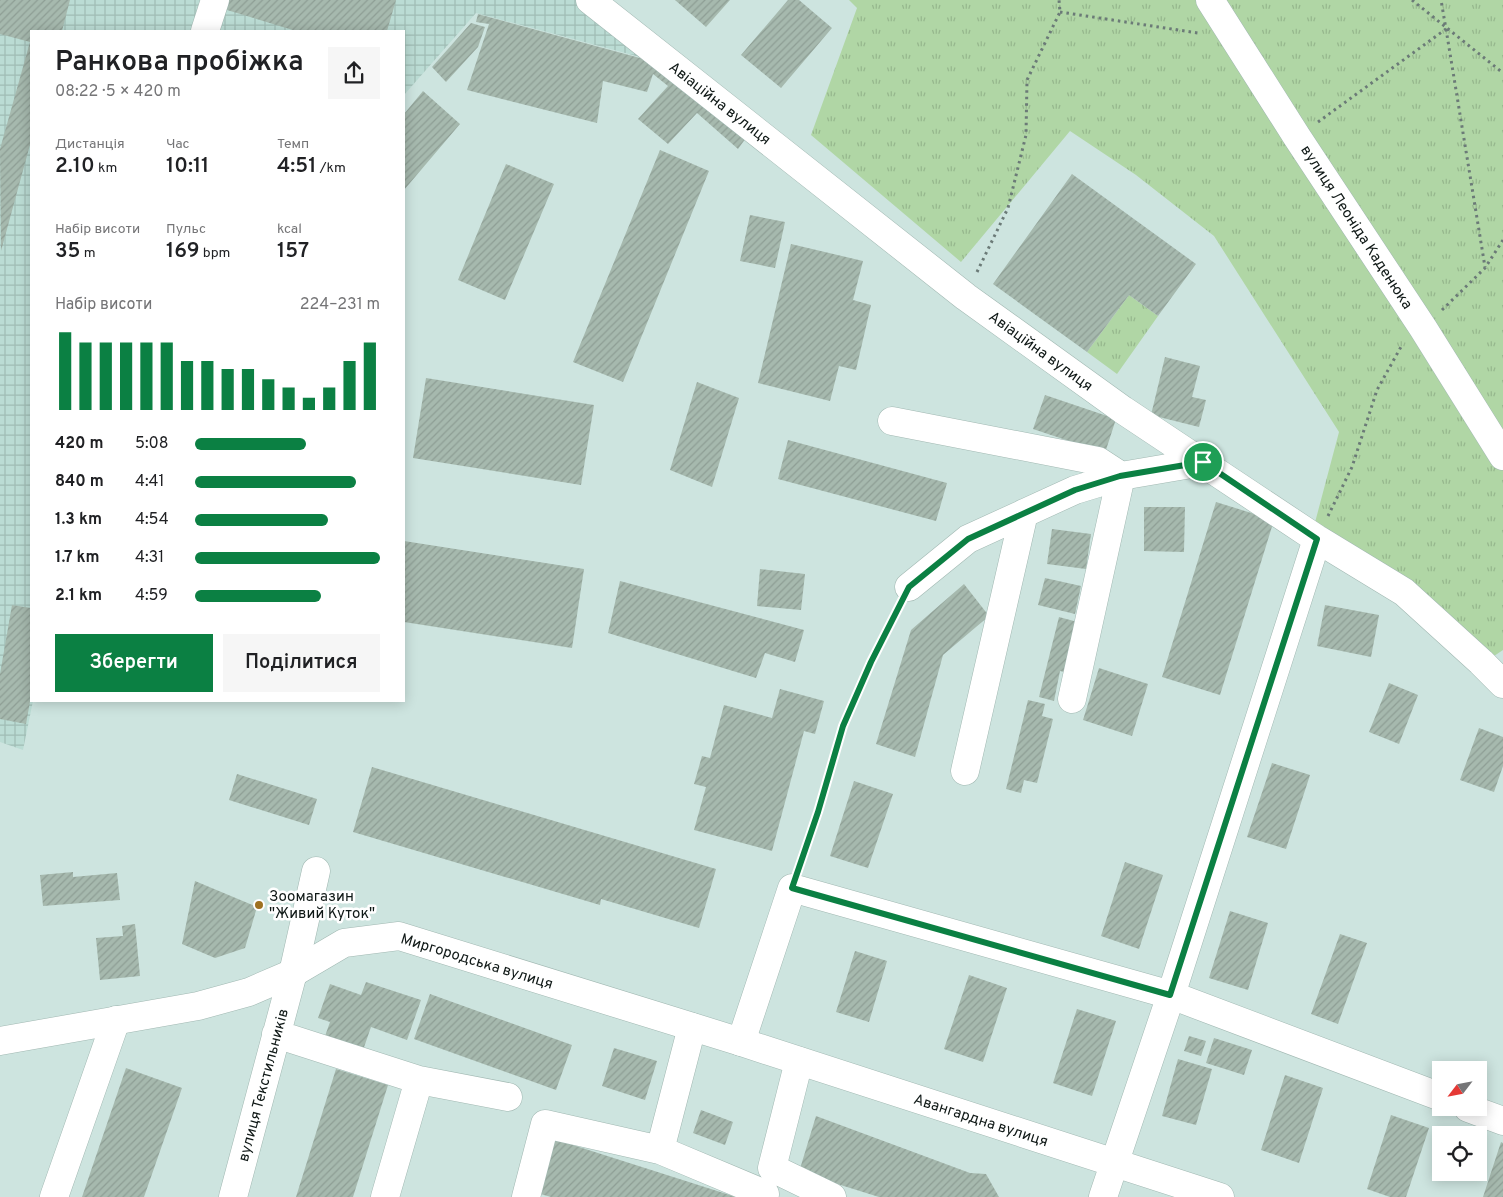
<!DOCTYPE html>
<html lang="uk">
<meta charset="utf-8">
<style>
body{margin:0;font-family:Overpass,sans-serif;background:#f6f6f6;color:#202124;height:100vh;display:flex;flex-direction:column;font-size:19px;white-space:nowrap}
*{box-sizing:border-box;margin:0}
p{font-size:16px;color:#757577}
.icon{flex:none;width:28px;height:28px;fill:none;stroke:currentColor;stroke-width:2;stroke-linecap:round;stroke-linejoin:round}
.map{position:relative;flex:1;overflow:hidden}
.details{position:absolute;left:30px;top:30px;width:375px;height:672px;display:flex;flex-direction:column;background:#fff;border-radius:0px;box-shadow:0 2px 12px #0003}
.details>*{flex:none}
.needle{width:32px;rotate:238deg}
.controls{position:absolute;left:1432px;top:1061px;display:grid;gap:10px}
.controls a{display:grid;place-items:center;width:55px;height:55px;border-radius:0px;background:#fff;box-shadow:0 2px 12px #0003;font-size:25px}
.pin{position:absolute;display:grid;place-items:center;width:42px;height:42px;color:#fff;margin:-21px;border:2px solid #fff;border-radius:50%;box-shadow:0 1px 5px #0007}
.round{display:grid;place-items:center;flex:none;width:52px;height:52px;border-radius:0px;background:#f6f6f6}
.summary{display:flex;align-items:center;justify-content:space-between;height:85px;padding:0 25px}
h1{font-size:28px;font-weight:600;line-height:38px}
.figures{display:grid;grid-template-columns:repeat(3,1fr);gap:8px;height:85px;padding:5px 25px}
.figures div{display:grid;align-content:center}
.figures b{font-size:21px;font-weight:600}
.figures small{font-size:14px;font-weight:400}
.figures p{font-size:14px}
.chart{height:140px;padding:10px 25px}
.chart p{display:flex;justify-content:space-between}
.chart svg{width:100%;height:90px;margin-top:5px;stroke:#0b8043;stroke-width:6}
.primary-button{display:flex;gap:10px;margin-top:auto;padding:10px 25px}
.primary-button a{flex:1;height:58px;border-radius:0px;background:#0b8043;color:#fff;font-size:20px;font-weight:600;line-height:58px;text-align:center}
.primary-button a+a{background:#f6f6f6;color:#202124}
ul{padding:0 25px;list-style:none;font-size:16px}
li{display:grid;grid-template-columns:80px 60px 1fr;align-items:center;height:38px}
li i{height:12px;border-radius:6px;background:#0b8043}
.map>svg:first-child{display:block}
.industrial{fill:url(#industrial-grid)}
.grass{fill:url(#grass-tufts)}
.building{fill:url(#building-hatch)}
.lines{fill:none;stroke-linecap:round;stroke-linejoin:round}
.minor-casing{stroke:#a1b8b2;stroke-width:29}
.major-casing{stroke:#a1b8b2;stroke-width:29}
.path{stroke:#6b7a77;stroke-width:3;stroke-dasharray:2.5 4;stroke-linecap:butt}
.minor{stroke:#fff;stroke-width:28}
.major{stroke:#fff;stroke-width:28}
.route-casing{stroke:#fff;stroke-width:10}
.route{stroke:#0b8043;stroke-width:6}
.poi-dot{fill:#9e7121;stroke:#fff;stroke-width:2}
.labels{text-anchor:middle;stroke-width:5;stroke-linejoin:round;paint-order:stroke}
.street-label{font-size:15px;fill:#0f1816;stroke:#fff}
.poi-label{font-size:15px;fill:#0f1816;stroke:#fff;text-anchor:start}
</style>
<div class="map">
<svg width="1503" height="1197" viewBox="0 0 1503 1197">
<defs>
<pattern id="industrial-grid" width="8" height="8" patternUnits="userSpaceOnUse" patternTransform="scale(1.25)"><rect width="8" height="8" fill="#bbdcd4"/><path d="M0 4h8M4 0v8" fill="none" stroke="#a0bcb5"/></pattern>
<pattern id="grass-tufts" width="24" height="20" patternUnits="userSpaceOnUse" patternTransform="scale(1.25)"><rect width="24" height="20" fill="#b0d6a5"/><path d="M3 7l-1-3M5 7V3M7 7l1-3M15 17l-1-3M17 17v-4M19 17l1-3" fill="none" stroke="#96b78d"/></pattern>
<pattern id="building-hatch" width="6" height="6" patternUnits="userSpaceOnUse" patternTransform="scale(1.25)"><rect width="6" height="6" fill="#a6b9ae"/><path d="M-1 1l2-2M0 6l6-6M5 7l2-2" fill="none" stroke="#8e9e95"/></pattern>
</defs>
<rect width="100%" height="100%" fill="#cde4df"/>
<path class="industrial" d="M0 0H596L651 60 476 13 404 95V31H31V701H33L23 750 0 742Z"/>
<path class="grass" d="M849 0H1503V650L1488 660 1313 530 1339 432 1214 236 1136 175 1070 131 961 262 811 135 857 8Z
M1129 295 1158 316 1117 374 1087 352Z"/>
<path class="building" d="M0 0H70L62 31H31V141L1 251 0 149 30 42 0 34Z
M219 0H396L387 31H296L217 7Z
M675 0H730L706 27Z
M788 0H799L832 28 781 88 741 55Z
M478 14 651 61 746 138 738 149 697 113 668 144 638 119 668 86 653 74 647 92 603 81 597 123 467 90 489 24 476 22Z
M471 23 485 27 478 47 446 82 432 67Z
M423 91 460 124 404 190V114Z
M660 150 709 171 623 382 573 362Z
M506 164 554 184 505 300 458 280Z
M1072 174 1196 264 1158 316 1129 295 1087 352 993 284Z
M750 215 785 222 775 268 740 261Z
M791 244 863 261 853 300 871 305 856 370 839 366 830 401 758 383Z
M1165 357 1200 366 1192 397 1206 400 1199 427 1151 415Z
M426 378 594 405 581 485 413 458Z
M697 382 739 398 712 487 670 470Z
M1045 395 1116 419 1105 453 1033 429Z
M788 440 947 483 936 521 778 479Z
M1216 502 1274 520 1220 695 1162 677Z
M1144 507H1185L1184 552 1144 551Z
M1052 529 1091 534 1086 569 1047 564Z
M404 541 584 569 572 648 404 622Z
M760 569 805 574 801 610 757 606Z
M1045 578 1081 586 1075 614 1038 605Z
M620 581 804 630 795 662 765 653 756 678 608 633Z
M964 584 989 616 943 655 915 757 876 744 911 630Z
M12 605 31 608V696L26 724 0 719V674Z
M1325 605 1379 615 1371 657 1317 646Z
M1059 617 1085 624 1072 674 1060 671 1054 701 1039 697Z
M1099 668 1148 684 1132 736 1083 720Z
M1389 683 1418 695 1399 744 1369 732Z
M780 689 824 701 815 734 804 731 772 851 694 830 706 787 694 784 702 756 710 758 724 705 772 718Z
M1028 700 1045 704 1042 716 1053 719 1037 783 1024 780 1021 793 1006 789Z
M1479 728 1503 737V766L1494 792 1460 780Z
M1272 763 1310 775 1286 849 1247 837Z
M372 767 716 869 699 928 601 899 600 905 353 832Z
M237 774 317 799 309 825 229 800Z
M854 781 893 794 868 868 830 856Z
M1125 862 1163 875 1139 949 1101 936Z
M73 872V877L117 873 120 900 43 906 40 875Z
M195 881 257 907 245 948 215 958 182 944Z
M1230 911 1268 923 1248 990 1209 978Z
M135 924 140 976 100 980 96 938 123 936 122 926Z
M1340 934 1367 943 1338 1024 1311 1014Z
M855 951 887 961 869 1022 836 1012Z
M969 975 1007 988 983 1062 944 1049Z
M366 982 421 1000 407 1040 371 1027 362 1053 324 1039 330 1022 318 1018 330 984 361 995Z
M430 994 572 1045 556 1090 414 1039Z
M1077 1009 1116 1021 1092 1096 1053 1083Z
M1189 1036 1206 1041 1201 1056 1184 1051Z
M1214 1038 1252 1050 1244 1075 1206 1063Z
M614 1048 657 1061 645 1100 602 1086Z
M1178 1059 1212 1069 1196 1125 1162 1116Z
M126 1068 182 1088 144 1197H82Z
M336 1069 388 1085 353 1197H296Z
M1285 1075 1323 1088 1299 1163 1261 1150Z
M701 1110 733 1122 725 1145 693 1133Z
M1391 1115 1429 1128 1406 1197H1390L1367 1189Z
M816 1116 970 1173 986 1174 999 1197H879L799 1172Z
M554 1139 736 1197H551L537 1193Z
M1501 1142 1503 1143V1197H1483Z"/>
<g class="lines">
<defs>
<path id="minor" d="M590 0 966 297 1123 410 1317 539 1404 592 1481 662 1503 684
M1210 0 1297 137 1423 328 1503 456
M205 31 215 0
M892 421 1098 461 1121 476 1072 699
M909 587 968 539 1075 490 1121 476 1203 462
M965 771 1024 513
M276 1034 419 1080 385 1197
M741 1042 792 888 1171 995 1441 1097
M799 1061 772 1168 832 1197
M419 1080 508 1097
M1468 1108 1503 1121
M660 1150 692 1027
M54 1197 116 1020
M233 1197 293 973 316 871
M526 1197 545 1124 660 1150 765 1194 764 1197
M1103 1197 1171 995 1317 539"/>
<path id="major" d="M0 1041 198 1006 249 992 293 973 344 943 399 936 741 1042 1220 1197"/>
</defs>
<use href="#minor" class="minor-casing"/>
<use href="#major" class="major-casing"/>
<path class="path" d="M1412 0 1503 73
M1060 12 1198 33
M1446 29 1485 267
M1318 122 1446 29 1441 0
M977 272 1008 208 1026 135 1027 80 1060 12 1059 0
M1442 310 1485 268 1503 240
M1328 516 1352 467 1377 390 1402 345
M801 862 818 813 843 726 871 662 898 610"/>
<use href="#minor" class="minor"/>
<use href="#major" class="major"/>
</g>
<g class="lines">
<defs>
<path id="route" d="M1203 462 1317 539 1170 995 792 888 818 812 843 726 871 662 909 587 968 539 1075 490 1120 476Z"/>
</defs>
<use href="#route" class="route-casing"/>
<use href="#route" class="route"/>
</g>
<circle class="poi-dot" cx="259" cy="905" r="5"/>
<g class="labels">
<g class="street-label">
<text transform="translate(720 103) rotate(38)" y="5">Авіаційна вулиця</text>
<text transform="translate(1357 227) rotate(57)" y="5">вулиця Леоніда Каденюка</text>
<text transform="translate(1041 351) rotate(36)" y="5">Авіаційна вулиця</text>
<text transform="translate(477 961) rotate(17)" y="5">Миргородська вулиця</text>
<text transform="translate(263 1085) rotate(-75)" y="5">вулиця Текстильників</text>
<text transform="translate(981 1120) rotate(18)" y="5">Авангардна вулиця</text>
</g>
<g class="poi-label">
<text x="269" y="901">Зоомагазин<tspan x="269" dy="17">"Живий Куток"</tspan></text>
</g>
</g>
</svg>
<div class="controls">
<a><svg class="needle" viewBox="-14 -14 28 28"><path d="M0-13l5 13h-10z" fill="#e53935"/><path d="M0 13l5-13h-10z" fill="#757577"/></svg></a>
<a><svg class="icon" aria-label="locate" viewBox="0 0 24 24"><circle cx="12" cy="12" r="6"/><path d="M12 2v4M12 18v4M2 12h4M18 12h4"/></svg></a>
</div>
<div class="pin" style="left:1203px;top:462px;background:#1e9e55"><svg class="icon" aria-label="arrive" viewBox="0 0 24 24"><path d="M6 21V4h12l-3 4 3 4H6"/></svg></div>
<section class="details">
<div class="summary"><div><h1>Ранкова пробіжка</h1><p>08:22 · 5 × 420 m</p></div><a class="round"><svg class="icon" aria-label="share" viewBox="0 0 24 24"><path d="M12 15V3M7 8l5-5 5 5M5 13v7h14v-7"/></svg></a></div>
<div class="figures">
<div><p>Дистанція</p><b>2.10<small> km</small></b></div>
<div><p>Час</p><b>10:11</b></div>
<div><p>Темп</p><b>4:51<small> /km</small></b></div>
</div>
<div class="figures">
<div><p>Набір висоти</p><b>35<small> m</small></b></div>
<div><p>Пульс</p><b>169<small> bpm</small></b></div>
<div><p>kcal</p><b>157</b></div>
</div>
<div class="chart"><p><span>Набір висоти</span>224–231 m</p>
<svg viewBox="0 0 160 44" preserveAspectRatio="none"><path d="M5 44V6M15 44V11M25 44V11M35 44V11M45 44V11M55 44V11M65 44V20M75 44V20M85 44V24M95 44V24M105 44V29M115 44V33M125 44V38M135 44V33M145 44V20M155 44V11"/></svg>
</div>
<ul>
<li><b>420 m</b>5:08<i style="width:60%"></i></li>
<li><b>840 m</b>4:41<i style="width:87%"></i></li>
<li><b>1.3 km</b>4:54<i style="width:72%"></i></li>
<li><b>1.7 km</b>4:31<i style="width:100%"></i></li>
<li><b>2.1 km</b>4:59<i style="width:68%"></i></li>
</ul>
<div class="primary-button"><a>Зберегти</a><a>Поділитися</a></div>
</section>
</div>
